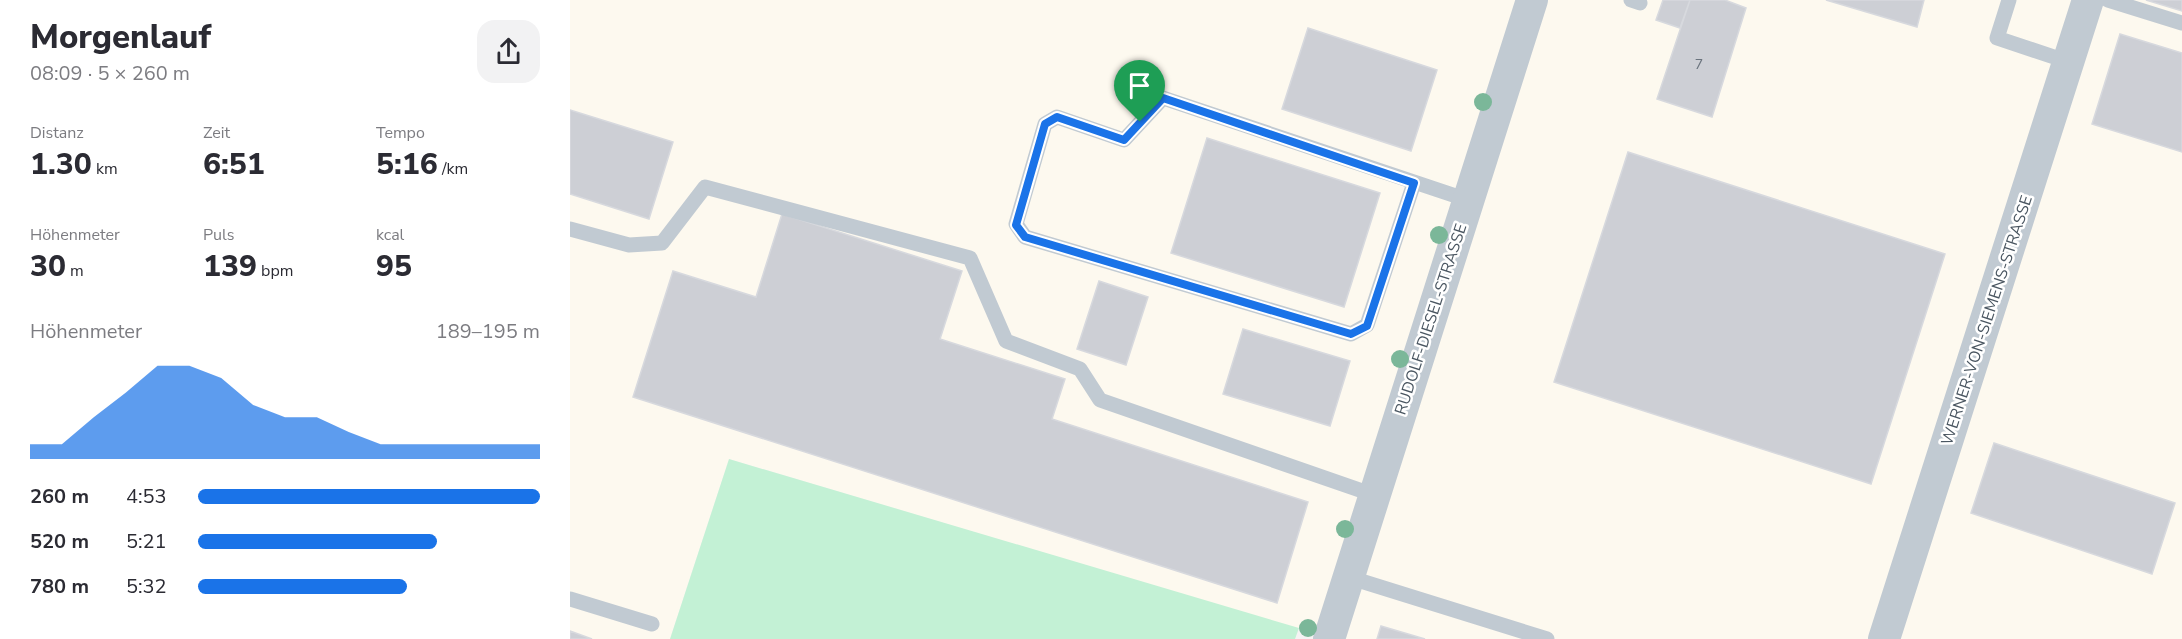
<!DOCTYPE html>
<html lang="de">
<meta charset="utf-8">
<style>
body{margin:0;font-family:"Nunito Sans",sans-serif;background:#f2f2f3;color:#2b2b33;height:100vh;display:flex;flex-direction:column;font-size:22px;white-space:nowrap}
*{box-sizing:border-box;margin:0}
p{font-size:20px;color:#7c7c81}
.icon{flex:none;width:33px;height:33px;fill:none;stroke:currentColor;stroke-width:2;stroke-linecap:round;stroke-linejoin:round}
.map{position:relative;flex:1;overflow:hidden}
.panel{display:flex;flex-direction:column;background:#fff;width:570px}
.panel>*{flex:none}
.pin{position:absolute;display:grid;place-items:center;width:51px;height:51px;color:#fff;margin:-62px -26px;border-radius:50% 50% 50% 0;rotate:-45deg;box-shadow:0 0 6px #0007}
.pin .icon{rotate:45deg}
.round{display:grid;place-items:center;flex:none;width:63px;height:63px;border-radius:18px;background:#f2f2f3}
.overview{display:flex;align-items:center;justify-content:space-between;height:102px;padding:0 30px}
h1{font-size:33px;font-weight:800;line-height:45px}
.metrics{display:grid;grid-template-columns:repeat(3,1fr);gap:9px;height:102px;padding:6px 30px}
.metrics div{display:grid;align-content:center}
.metrics b{font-size:30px;font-weight:800}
.metrics small{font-size:16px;font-weight:400}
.metrics p{font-size:16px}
.chart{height:168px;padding:12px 30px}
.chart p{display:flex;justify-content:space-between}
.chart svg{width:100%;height:108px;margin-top:6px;fill:#1a73e8;opacity:.7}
ul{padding:0 30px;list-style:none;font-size:20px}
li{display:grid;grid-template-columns:96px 72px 1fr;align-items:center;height:45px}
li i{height:15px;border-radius:8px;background:#1a73e8}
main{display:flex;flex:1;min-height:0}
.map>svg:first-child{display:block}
.commercial{fill:#fdf9ef}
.green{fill:#c3f1d5}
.building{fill:#cdcfd5;stroke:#d7d9de;stroke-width:1.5}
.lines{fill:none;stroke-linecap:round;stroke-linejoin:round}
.service{stroke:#c1cad2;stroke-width:15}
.minor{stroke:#c1cad2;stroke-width:32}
.tree{fill:#7bb799}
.route-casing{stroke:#fff;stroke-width:12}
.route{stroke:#1a73e8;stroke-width:8}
.labels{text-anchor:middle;stroke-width:5;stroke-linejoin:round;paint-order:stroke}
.number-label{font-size:14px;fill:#6b747e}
.street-label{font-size:16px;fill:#4a5661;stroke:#fff}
</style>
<main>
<section class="panel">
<div class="overview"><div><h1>Morgenlauf</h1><p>08:09 · 5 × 260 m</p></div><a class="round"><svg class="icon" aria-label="share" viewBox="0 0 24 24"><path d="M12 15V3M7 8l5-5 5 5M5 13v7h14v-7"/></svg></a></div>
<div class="metrics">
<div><p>Distanz</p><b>1.30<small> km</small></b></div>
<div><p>Zeit</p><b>6:51</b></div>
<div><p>Tempo</p><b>5:16<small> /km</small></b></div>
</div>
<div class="metrics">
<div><p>Höhenmeter</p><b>30<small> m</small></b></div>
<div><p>Puls</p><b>139<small> bpm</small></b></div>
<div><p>kcal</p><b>95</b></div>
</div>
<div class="chart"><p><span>Höhenmeter</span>189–195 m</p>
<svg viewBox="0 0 160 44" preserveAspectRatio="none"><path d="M0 44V38L10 38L20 27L30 17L40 6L50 6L60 11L70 22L80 27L90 27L100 33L110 38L120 38L130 38L140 38L150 38L160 38V44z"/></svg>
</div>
<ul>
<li><b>260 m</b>4:53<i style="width:100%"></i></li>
<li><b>520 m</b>5:21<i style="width:70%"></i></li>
<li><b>780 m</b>5:32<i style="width:61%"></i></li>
</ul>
</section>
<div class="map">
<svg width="1612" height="639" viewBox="0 0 1612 639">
<rect width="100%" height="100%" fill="#f5f3f3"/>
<path class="commercial" d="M0 0H1612V639H763L159 459 100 639H0Z"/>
<path class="green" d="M159 459 729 628 725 639H100Z"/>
<path class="building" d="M1093 0H1120L1110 28 1086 20Z
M1120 0H1155L1176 8 1142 117 1087 99Z
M1256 0H1354L1347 27Z
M1576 0H1612V11Z
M738 28 867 70 841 151 712 109Z
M1550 34 1612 53V152L1522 124Z
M0 110 103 142 79 219 0 194Z
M637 138 810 193 774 307 601 253Z
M1058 152 1375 254 1301 484 984 382Z
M212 214 392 271 370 339 495 379 482 419 738 502 707 603 63 397 103 271 186 297Z
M529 281 578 297 556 365 507 349Z
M673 329 780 361 760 426 653 394Z
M1424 443 1605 503 1582 574 1401 513Z
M811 626 855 639H807Z
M0 631 22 639H0Z"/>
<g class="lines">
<path class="service" d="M1061 0 1070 3
M1439 0 1427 38 1499 62
M1538 0 1612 23
M844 183 797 325 781 334 455 237 446 224 475 124 487 117 554 140 593 98 898 200
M0 229 59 245 92 243 135 187 400 258 436 341 510 369 530 400 804 495
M778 577 977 639
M0 599 82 624"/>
<path class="minor" d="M759 639 962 0
M1314 639 1518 0"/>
</g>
<g class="tree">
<circle cx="913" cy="102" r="9"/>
<circle cx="869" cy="235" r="9"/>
<circle cx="830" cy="359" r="9"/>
<circle cx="775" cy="529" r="9"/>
<circle cx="738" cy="628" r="9"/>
</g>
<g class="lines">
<defs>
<path id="route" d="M593 98 844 183 797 326 781 334 455 237 446 225 475 124 487 117 554 140Z"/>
</defs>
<use href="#route" class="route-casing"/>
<use href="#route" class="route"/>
</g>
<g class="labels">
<g class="number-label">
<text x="1129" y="69">7</text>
</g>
<g class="street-label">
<text transform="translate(860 319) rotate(-72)" y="6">RUDOLF-DIESEL-STRASSE</text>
<text transform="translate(1416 320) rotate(-72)" y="6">WERNER-VON-SIEMENS-STRASSE</text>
</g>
</g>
</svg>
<div class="pin" style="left:570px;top:122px;background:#1e9e55"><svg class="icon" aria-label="arrive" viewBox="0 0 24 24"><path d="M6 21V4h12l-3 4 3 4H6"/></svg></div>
</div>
</main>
